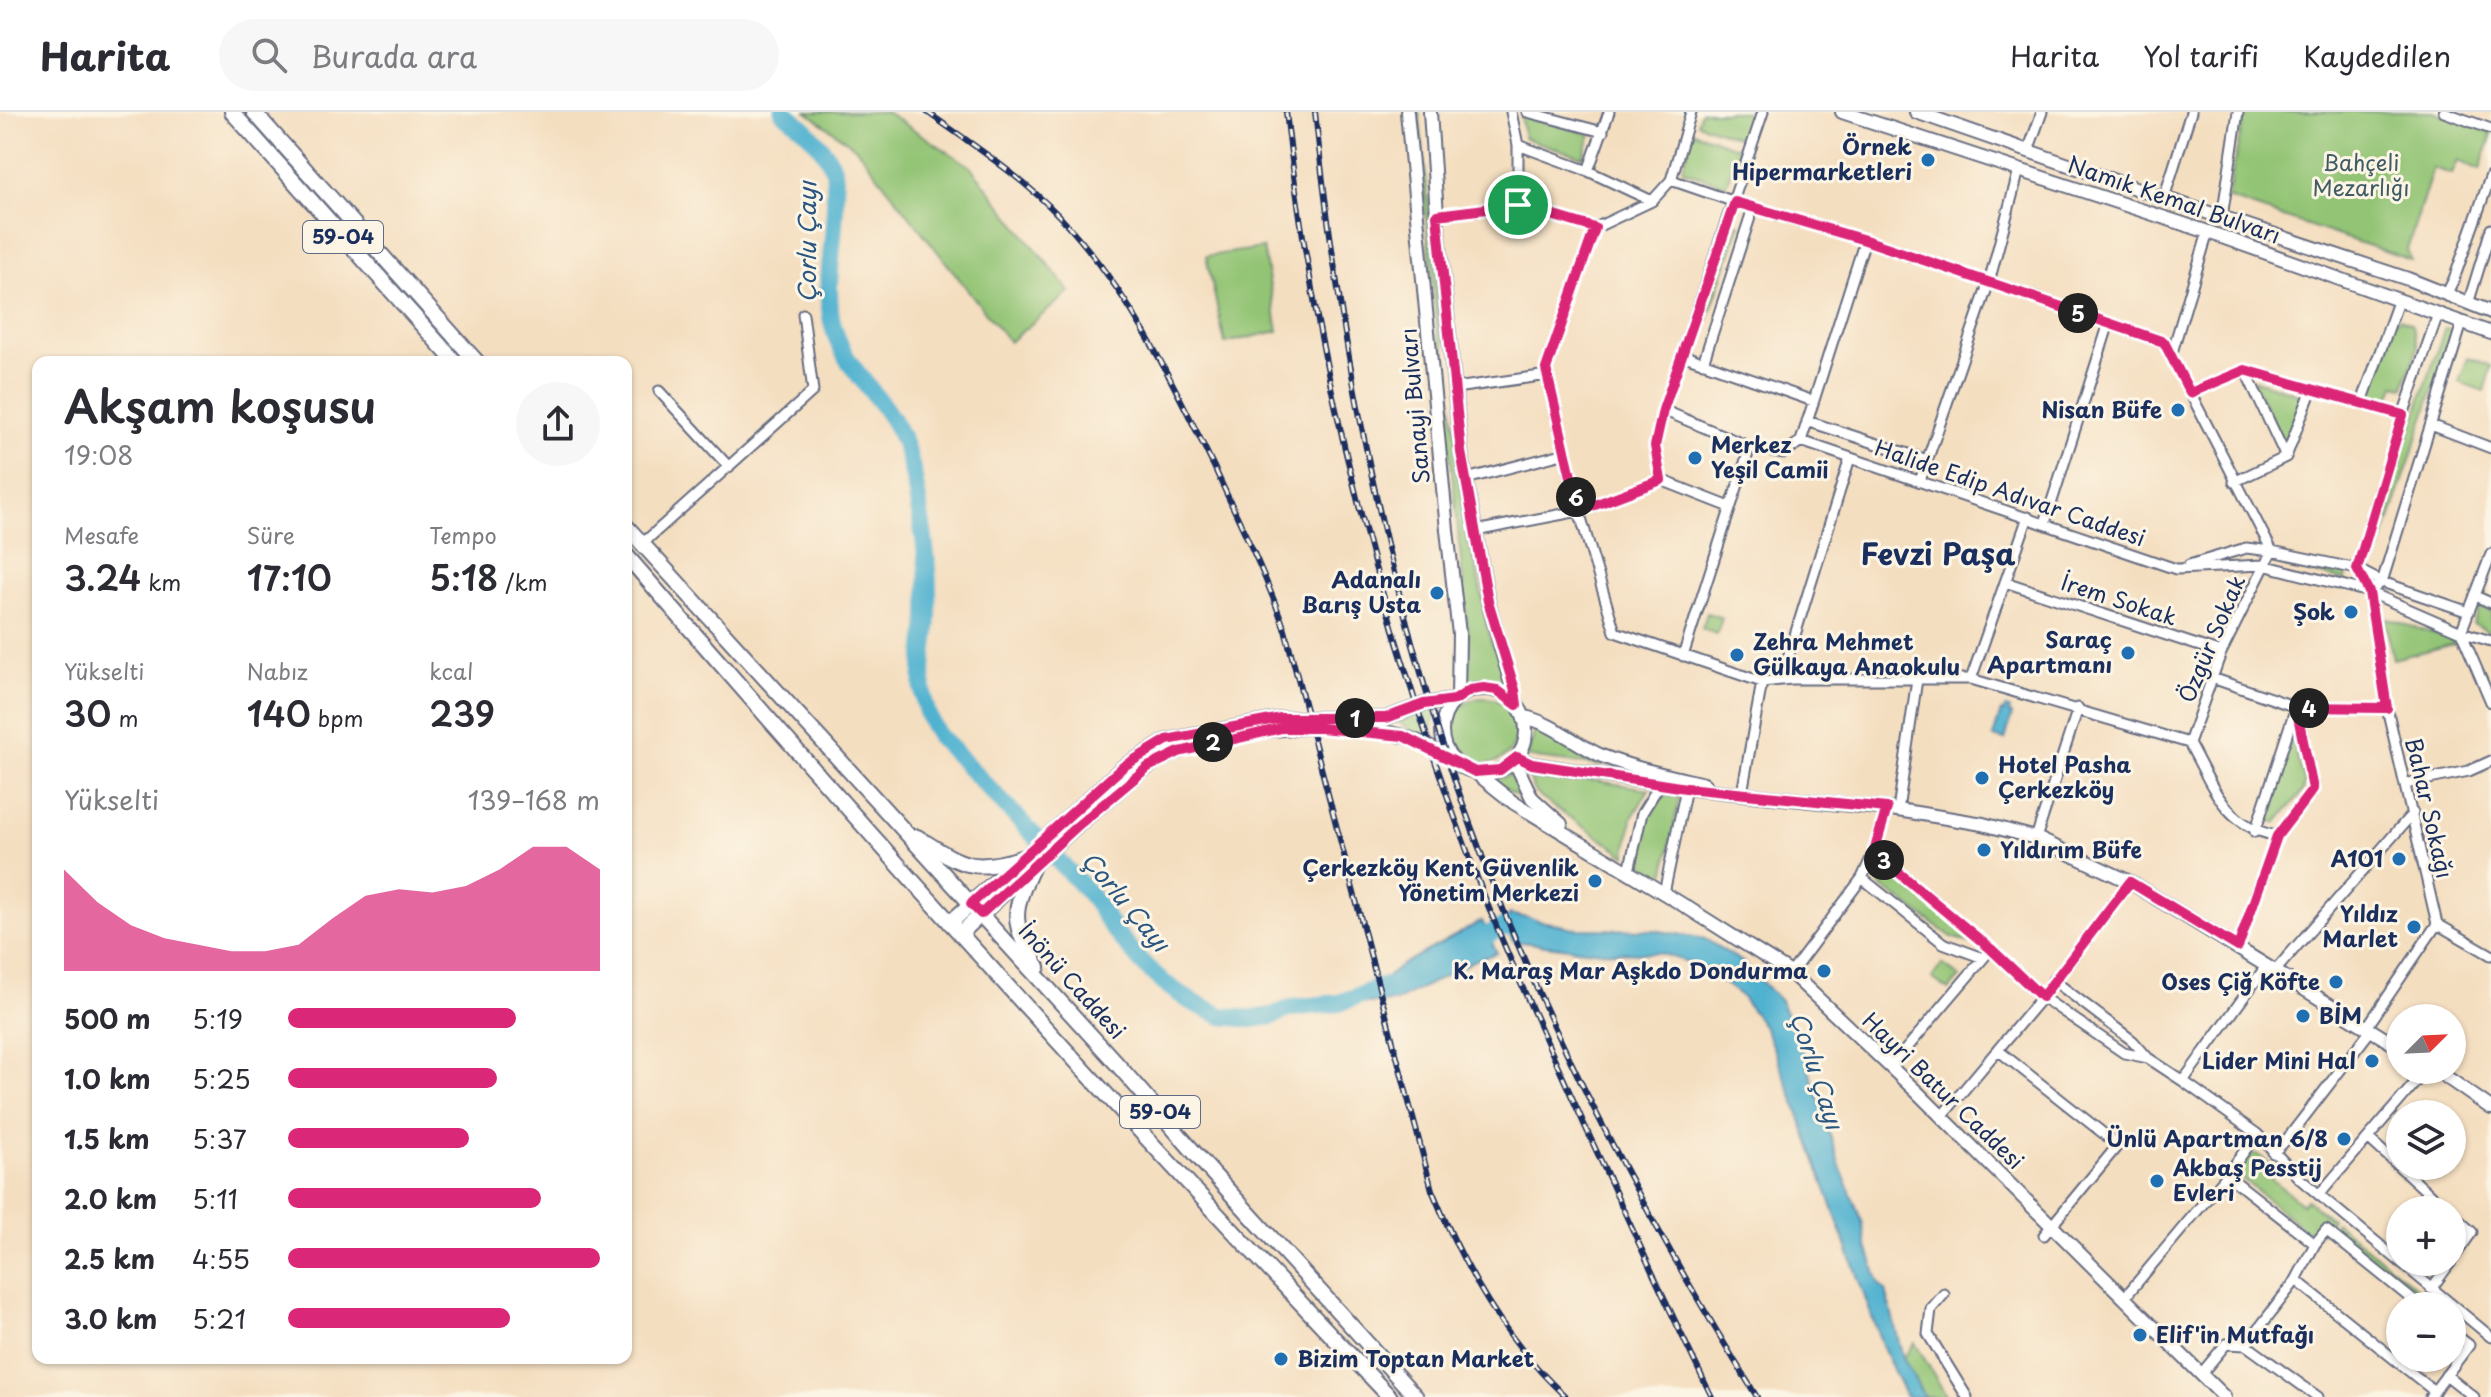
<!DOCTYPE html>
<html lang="tr">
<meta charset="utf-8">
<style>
body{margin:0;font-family:"Playpen Sans",sans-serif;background:#f7f7f7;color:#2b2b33;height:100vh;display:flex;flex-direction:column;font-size:30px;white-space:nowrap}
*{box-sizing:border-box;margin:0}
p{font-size:26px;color:#7c7c81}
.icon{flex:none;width:44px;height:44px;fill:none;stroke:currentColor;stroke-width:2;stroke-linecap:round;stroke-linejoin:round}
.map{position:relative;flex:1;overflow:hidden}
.drawer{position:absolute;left:32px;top:244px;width:600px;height:1008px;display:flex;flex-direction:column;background:#fff;border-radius:16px;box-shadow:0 2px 6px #0004}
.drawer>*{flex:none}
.needle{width:52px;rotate:66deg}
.fabs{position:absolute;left:2386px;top:892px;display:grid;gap:16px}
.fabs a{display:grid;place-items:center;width:80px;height:80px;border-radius:50%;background:#fff;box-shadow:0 2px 6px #0004;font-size:40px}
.pin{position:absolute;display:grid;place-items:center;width:68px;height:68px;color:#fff;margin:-34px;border:4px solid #fff;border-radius:50%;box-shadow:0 2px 8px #0007}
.km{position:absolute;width:40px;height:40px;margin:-20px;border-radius:50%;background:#222;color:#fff;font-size:22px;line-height:40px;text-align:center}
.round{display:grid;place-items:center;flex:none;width:84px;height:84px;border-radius:42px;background:#f7f7f7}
.head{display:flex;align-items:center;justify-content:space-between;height:136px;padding:0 32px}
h1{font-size:44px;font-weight:600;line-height:60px}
.metrics{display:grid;grid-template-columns:repeat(3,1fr);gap:12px;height:136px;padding:8px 32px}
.metrics div{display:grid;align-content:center}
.metrics b{font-size:34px;font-weight:600}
.metrics small{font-size:22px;font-weight:400}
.metrics p{font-size:22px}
.chart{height:224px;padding:16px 32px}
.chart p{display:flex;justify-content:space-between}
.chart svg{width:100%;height:144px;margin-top:8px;fill:#db2777;opacity:.7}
ul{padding:0 32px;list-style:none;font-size:26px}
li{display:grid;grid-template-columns:128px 96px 1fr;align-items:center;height:60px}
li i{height:20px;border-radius:10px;background:#db2777}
header{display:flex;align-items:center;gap:48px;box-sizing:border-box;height:112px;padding:0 40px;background:#fff;border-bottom:2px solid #e1e1e2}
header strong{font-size:38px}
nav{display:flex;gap:44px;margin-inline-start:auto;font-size:28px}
.search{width:560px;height:72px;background:#f7f7f7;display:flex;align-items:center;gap:20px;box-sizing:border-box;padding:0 28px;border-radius:44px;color:#7c7c81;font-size:30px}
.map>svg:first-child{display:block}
.green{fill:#93c474;stroke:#577a69;stroke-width:2}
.water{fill:#51b2d0;stroke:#367097;stroke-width:2}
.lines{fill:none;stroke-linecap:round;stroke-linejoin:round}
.river{stroke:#51b2d0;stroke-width:18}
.street-casing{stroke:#676c80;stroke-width:13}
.secondary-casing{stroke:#676c80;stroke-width:16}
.primary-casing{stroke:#676c80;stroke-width:18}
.street{stroke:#fff;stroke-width:9}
.secondary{stroke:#fff;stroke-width:12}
.primary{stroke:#fff;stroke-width:14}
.rail-casing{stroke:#1b2f5e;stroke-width:6}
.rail{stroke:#fcf5e5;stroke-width:3;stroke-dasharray:9;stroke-linecap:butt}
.route-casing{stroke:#fff;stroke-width:16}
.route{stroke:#db2777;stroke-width:10}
.poi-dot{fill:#1f6fb2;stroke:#fcf5e5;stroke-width:3}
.labels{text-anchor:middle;stroke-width:6;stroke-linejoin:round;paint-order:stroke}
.shield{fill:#fcf5e5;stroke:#5e6a86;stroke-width:2}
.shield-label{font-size:20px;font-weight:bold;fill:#1b2f5e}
.poi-label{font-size:22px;font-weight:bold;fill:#1b2f5e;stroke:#fcf5e5;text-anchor:end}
.park-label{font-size:22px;fill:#3f5c65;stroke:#fcf5e5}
.street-label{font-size:22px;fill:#1b2f5e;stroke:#fcf5e5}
.water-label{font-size:24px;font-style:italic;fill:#2b5680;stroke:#fcf5e5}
.district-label{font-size:30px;font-weight:bold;fill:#1b2f5e;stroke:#fcf5e5}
</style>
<header>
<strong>Harita</strong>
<div class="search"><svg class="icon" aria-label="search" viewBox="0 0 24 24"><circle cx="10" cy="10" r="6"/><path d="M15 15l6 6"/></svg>Burada ara</div>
<nav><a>Harita</a><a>Yol tarifi</a><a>Kaydedilen</a></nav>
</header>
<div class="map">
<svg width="2491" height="1285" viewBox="0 0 2491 1285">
<rect width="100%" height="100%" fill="#fcf5e5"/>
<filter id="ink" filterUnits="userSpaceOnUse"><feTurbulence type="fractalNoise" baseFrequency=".0125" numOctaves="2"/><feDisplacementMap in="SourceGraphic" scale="16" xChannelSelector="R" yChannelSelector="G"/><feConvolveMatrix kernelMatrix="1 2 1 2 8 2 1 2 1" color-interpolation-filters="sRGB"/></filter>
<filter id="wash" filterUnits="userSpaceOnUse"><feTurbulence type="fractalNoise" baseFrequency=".006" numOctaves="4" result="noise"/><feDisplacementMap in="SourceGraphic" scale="32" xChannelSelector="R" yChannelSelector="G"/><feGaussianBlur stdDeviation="1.8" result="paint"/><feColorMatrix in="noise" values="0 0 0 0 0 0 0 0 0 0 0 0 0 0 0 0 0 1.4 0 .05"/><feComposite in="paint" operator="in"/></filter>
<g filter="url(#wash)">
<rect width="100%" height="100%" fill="#f4dec0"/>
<path class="green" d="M807 0H886L970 54 1070 180 1009 230 856 36Z
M1415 0H1419L1443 225 1467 405 1490 527 1511 578C1496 565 1484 565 1466 571L1470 548 1466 497Z
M1701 0H1751L1742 27 1697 11Z
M2245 0H2433L2491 20V24L2480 58 2458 49 2452 62 2433 56 2407 138 2411 148 2227 86Z
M1521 4 1591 22 1583 45 1524 26Z
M1694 20 1739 36 1726 73 1682 58Z
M1737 111 1740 112 1701 227 1698 226Z
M1263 136 1278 219 1225 231 1206 144Z
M2400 206 2411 212 2418 235 2404 275 2395 273 2388 291 2370 285 2395 210Z
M2445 216 2453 219 2379 440 2368 444Z
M2468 245 2491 254 2484 279 2459 270Z
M2255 268 2302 283 2286 335 2254 272Z
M2284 451 2347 462 2345 468 2284 455Z
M2479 496 2491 500V521L2473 512Z
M1707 501 1722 506 1717 522 1702 517Z
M2385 506 2451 527 2454 532 2393 547Z
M1451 619a33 33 0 1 1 66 0a33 33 0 1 1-66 0Z
M1438 594 1432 615 1434 633 1398 610Z
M1535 610 1602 654 1527 645 1534 622Z
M2291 626 2305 670 2303 679 2276 711 2265 707Z
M1515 659 1523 688 1492 668 1505 665Z
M1532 659 1649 677 1632 706 1626 743 1541 686 1533 677 1529 662Z
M1665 679 1680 682 1664 765 1639 751 1644 706Z
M1878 752 1980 831 1979 834 1952 825 1878 772 1872 765Z
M1942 852 1960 865 1949 878 1932 866Z
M2258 1042 2269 1052 2263 1060 2302 1092 2306 1087 2331 1107 2319 1122 2311 1123 2235 1061 2250 1043Z
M2335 1110 2439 1194H2429L2330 1116Z
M1915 1231 1947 1285H1924L1903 1246Z"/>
<path class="water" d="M2005 596 2010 597 2009 602 2012 603 2005 628 1993 625 2001 599 2004 600Z
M1509 802 1578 817 1654 818 1705 827 1744 851 1781 890 1806 947 1841 1057 1862 1109 1866 1131 1879 1172 1886 1179 1903 1246 1924 1285H1906L1884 1238 1793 986 1765 916 1740 883 1701 854 1659 841 1602 840 1513 829 1507 818Z
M1482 809 1497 841 1473 849 1395 890 1364 891 1362 889V882L1368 881 1403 852Z"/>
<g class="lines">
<path class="river" d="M783 0C802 13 827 36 834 59 836 69 835 80 835 90 835 129 825 167 831 205 840 254 874 274 896 314 912 343 916 376 921 408 927 440 929 472 928 505 926 547 912 585 938 623L1090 782 1113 817 1141 850 1164 871 1190 889 1222 904 1251 907 1272 904 1292 896 1339 891 1385 874
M1468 833 1503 815H1530"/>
</g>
</g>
<g filter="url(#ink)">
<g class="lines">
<defs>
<path id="street" d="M1511 0 1518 33V93
M1527 0 1603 20
M1691 0 1671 68 1652 89 1595 116 1546 257 1579 399 1615 520 1762 570 1792 567H1971L2189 631
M2444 0 2491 17
M1518 33 1588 59 1652 89
M2028 39 2042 0
M1588 59 1609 0
M1671 68 1735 90 1865 128 2164 230 2272 439 2221 541 2189 631
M2164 86 2191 0
M1437 103 1518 93 1595 116
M2222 105 2238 0
M2446 183 2454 167 2491 63
M2468 192 2491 117
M2438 202 2403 303 2357 457 2369 480 2387 596 2437 812 2491 843
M1682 243 1813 289
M2171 244 2208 120
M1703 251 1753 96
M2245 258 2403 303
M1455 276 1548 263
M659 279 729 355
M2190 281 2245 258 2286 345 2234 370
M2362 290 2399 187
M1663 298 1750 335 1784 341 1801 329 2176 457 2263 453 2369 480 2461 520 2491 529
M1807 309 1927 348
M2431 313 2491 336
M1801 329 1865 128
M2286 345 2312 277
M1466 367 1566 341
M1661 368 1730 395
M1920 369 1989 170 2019 58
M2045 411 2109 211
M1475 419 1579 399 1661 368 1655 334 1663 298 1763 0
M642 432 813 279 803 202
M2491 442 2461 520 2491 590
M2189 453 2246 436 2272 439 2357 457 2382 470 2469 500
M2005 470 2221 541
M2369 480 2382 470 2462 211
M2475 484 2491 491
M1683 544 1750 335
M2212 566 2296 595 2387 596
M1971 567 2028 405
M1781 568 1850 346
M2189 631C2213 674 2224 714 2277 724L2313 677 2296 595
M2405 672 2469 659 2491 649
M1742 681 1762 570
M1898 698 1917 567
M2255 720 2295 598
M2036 726 2078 596
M1874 740 1991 837 2042 885 2124 941 2148 946 2183 969
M1629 759 1642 701 1660 672
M1862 766 1943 831 1983 846
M1664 781 1686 676
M2238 835 2277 724
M2267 853 2183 969 2257 1022 2300 1067 2491 1225
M2275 859 2413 701
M1791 861 1862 766 1874 740 1887 696
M2053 868 2133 929 2148 946
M2367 915 2437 812
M1999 939 2118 1033 2044 1123
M1890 956 1991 837
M1942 1004 2042 885 2130 770
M2368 1026 2447 1098
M2273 1041 2288 1026 2371 918
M2227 1063 2315 1132
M2319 1083 2426 958
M2452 1102 2472 1120 2452 1148
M2296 1168 2434 1279
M2431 1177 2451 1150
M1944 1182 1931 1197 1928 1222 1967 1285
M2125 1185 2227 1063 2257 1022
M2246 1233 2296 1168 2315 1132 2326 1118 2420 1194
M2201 1262 2226 1232 2246 1233 2318 1285
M2446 1263 2474 1285
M2430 1285 2469 1233 2452 1220"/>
<path id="secondary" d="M1407 0 1447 418 1459 522 1458 585
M1430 0 1437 103 1461 340 1488 489 1517 593
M1842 0 2208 120 2491 221
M1916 0 2164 86 2408 167 2491 200
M1442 619a42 42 0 1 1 84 0a42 42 0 1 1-84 0Z
M1524 605C1553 611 1575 632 1602 644 1635 657 1670 664 1704 672
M1517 645 1532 652 1686 676 1898 698 1983 712 2036 726 2130 770 2400 936
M1514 648 1532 686 1561 712
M1475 660 1514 691 1680 791 1791 861 1918 981 2224 1285
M1024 745 1124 654 1167 628 1281 606H1386L1424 592 1455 588
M1033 754C1060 729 1087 705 1115 682 1126 673 1136 663 1148 655 1207 617 1335 605 1402 624 1419 628 1436 639 1452 647
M2436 958 2491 996"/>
<path id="primary" d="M232 0 455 250
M254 0 477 250
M626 414 1117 952 1214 1063 1416 1285
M626 443C874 730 1128 1011 1390 1285
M917 725C962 753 971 762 1024 745
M1033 754C1011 801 1011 812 1038 855
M950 811 1017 750
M960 822 1026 760"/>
</defs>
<use href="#street" class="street-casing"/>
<use href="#secondary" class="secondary-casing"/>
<use href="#primary" class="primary-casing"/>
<use href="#street" class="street"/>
<use href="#secondary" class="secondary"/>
<use href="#primary" class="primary"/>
<defs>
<path id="rail" d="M927 0C973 33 1021 64 1060 105 1129 178 1172 268 1215 357 1240 411 1266 463 1285 518L1432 1078C1464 1156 1504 1228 1566 1285
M1286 0C1315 256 1382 513 1473 755 1506 843 1546 927 1584 1012 1626 1103 1667 1195 1712 1285
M1315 0C1336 197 1370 391 1427 582 1501 831 1620 1065 1757 1285"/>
</defs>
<use href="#rail" class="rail-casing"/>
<use href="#rail" class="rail"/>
</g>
</g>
<g class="lines" filter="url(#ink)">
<defs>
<path id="route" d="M1735 90 1865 128 2164 230 2190 281 2245 258 2403 303 2357 457 2369 480 2387 596 2296 595 2313 677 2277 724 2238 835 2130 770 2042 885 1991 837 1874 740 1887 696 1686 676 1532 652 1517 645 1500 658 1475 660 1403 624 1321 616H1282L1179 640 1148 655 1076 715 981 802 971 792 1124 654 1167 628 1281 606H1386L1424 592 1455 588 1470 578 1484 576 1497 578 1517 593 1515 578 1488 489 1461 340 1437 103 1518 93 1595 116 1546 257 1579 399 1661 368 1655 334 1663 298Z"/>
</defs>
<use href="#route" class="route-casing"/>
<use href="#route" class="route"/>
</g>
<g class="poi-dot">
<circle cx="1928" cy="48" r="8"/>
<circle cx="2178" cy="298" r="8"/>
<circle cx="1695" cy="346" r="8"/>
<circle cx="1437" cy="481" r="8"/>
<circle cx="2351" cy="500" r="8"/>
<circle cx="2128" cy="541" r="8"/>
<circle cx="1737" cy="543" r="8"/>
<circle cx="1982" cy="666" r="8"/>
<circle cx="1984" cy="738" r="8"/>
<circle cx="2399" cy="747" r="8"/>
<circle cx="1595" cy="769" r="8"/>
<circle cx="2414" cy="815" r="8"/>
<circle cx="1824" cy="859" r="8"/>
<circle cx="2336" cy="870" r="8"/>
<circle cx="2303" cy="904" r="8"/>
<circle cx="2372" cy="949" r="8"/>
<circle cx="2344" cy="1027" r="8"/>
<circle cx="2157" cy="1069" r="8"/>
<circle cx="2140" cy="1223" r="8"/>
<circle cx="1281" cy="1247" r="8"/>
</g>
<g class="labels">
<g class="shield">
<rect x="303" y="109" width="80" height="32" rx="6"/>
<rect x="1120" y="984" width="80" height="32" rx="6"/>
</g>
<g class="shield-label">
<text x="343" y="132">59-04</text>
<text x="1160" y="1007">59-04</text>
</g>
<g class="poi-label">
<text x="1912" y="43">Örnek<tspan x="1912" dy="25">Hipermarketleri</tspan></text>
<text x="2162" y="306">Nisan Büfe</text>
<text x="1711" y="341" text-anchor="start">Merkez<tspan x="1711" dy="25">Yeşil Camii</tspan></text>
<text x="1421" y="476">Adanalı<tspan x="1421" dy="25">Barış Usta</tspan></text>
<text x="2335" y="508">Şok</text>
<text x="2112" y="536">Saraç<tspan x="2112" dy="25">Apartmanı</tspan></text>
<text x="1753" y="538" text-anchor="start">Zehra Mehmet<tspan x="1753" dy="25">Gülkaya Anaokulu</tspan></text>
<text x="1998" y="661" text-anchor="start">Hotel Pasha<tspan x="1998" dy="25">Çerkezköy</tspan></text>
<text x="2000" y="746" text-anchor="start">Yıldırım Büfe</text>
<text x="2383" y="755">A101</text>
<text x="1579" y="764">Çerkezköy Kent Güvenlik<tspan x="1579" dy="25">Yönetim Merkezi</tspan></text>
<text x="2398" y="810">Yıldız<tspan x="2398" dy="25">Marlet</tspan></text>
<text x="1808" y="867">K. Maraş Mar Aşkdo Dondurma</text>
<text x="2320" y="878">Oses Çiğ Köfte</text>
<text x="2319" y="912" text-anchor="start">BİM</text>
<text x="2356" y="957">Lider Mini Hal</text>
<text x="2328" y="1035">Ünlü Apartman 6/8</text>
<text x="2173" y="1064" text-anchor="start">Akbaş Pesstij<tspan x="2173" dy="25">Evleri</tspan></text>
<text x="2156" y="1231" text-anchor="start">Elif'in Mutfağı</text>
<text x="1297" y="1255" text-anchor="start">Bizim Toptan Market</text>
</g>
<g class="park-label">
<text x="2361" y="59">Bahçeli<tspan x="2361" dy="25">Mezarlığı</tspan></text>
</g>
<g class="street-label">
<text transform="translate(2174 88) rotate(19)" y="8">Namık Kemal Bulvarı</text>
<text transform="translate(1415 294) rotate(-95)" y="8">Sanayi Bulvarı</text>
<text transform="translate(2010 381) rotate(19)" y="8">Halide Edip Adıvar Caddesi</text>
<text transform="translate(2119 488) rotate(18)" y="8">İrem Sokak</text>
<text transform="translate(2212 527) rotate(-67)" y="8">Özgür Sokak</text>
<text transform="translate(2429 696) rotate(77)" y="8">Bahar Sokağı</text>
<text transform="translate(1072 869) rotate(48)" y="8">İnönü Caddesi</text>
<text transform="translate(1943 979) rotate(44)" y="8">Hayri Batur Caddesi</text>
</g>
<g class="water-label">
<text transform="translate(808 130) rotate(-90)" y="8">Çorlu Çayı</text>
<text transform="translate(1125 790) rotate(50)" y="8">Çorlu Çayı</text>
<text transform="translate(1816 959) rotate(72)" y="8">Çorlu Çayı</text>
</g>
<g class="district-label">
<text x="1938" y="453">Fevzi Paşa</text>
</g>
</g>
</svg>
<div class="fabs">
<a><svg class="needle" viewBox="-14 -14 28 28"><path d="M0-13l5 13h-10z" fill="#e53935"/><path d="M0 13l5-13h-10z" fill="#7c7c81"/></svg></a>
<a><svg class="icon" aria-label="layers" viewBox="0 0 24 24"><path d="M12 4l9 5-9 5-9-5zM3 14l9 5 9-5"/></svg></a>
<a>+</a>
<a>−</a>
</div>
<div class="pin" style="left:1518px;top:93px;background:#1e9e55"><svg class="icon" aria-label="arrive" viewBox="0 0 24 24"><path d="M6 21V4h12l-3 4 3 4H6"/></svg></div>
<b class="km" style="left:1355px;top:606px">1</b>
<b class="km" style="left:1213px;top:630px">2</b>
<b class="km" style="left:1884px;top:748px">3</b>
<b class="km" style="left:2309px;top:596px">4</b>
<b class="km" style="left:2078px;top:201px">5</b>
<b class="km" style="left:1576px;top:385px">6</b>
<section class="drawer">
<div class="head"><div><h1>Akşam koşusu</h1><p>19:08</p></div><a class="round"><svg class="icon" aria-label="share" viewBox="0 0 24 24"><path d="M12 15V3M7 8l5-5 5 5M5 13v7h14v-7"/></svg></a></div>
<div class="metrics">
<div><p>Mesafe</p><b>3.24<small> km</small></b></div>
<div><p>Süre</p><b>17:10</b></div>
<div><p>Tempo</p><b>5:18<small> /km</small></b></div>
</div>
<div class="metrics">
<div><p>Yükselti</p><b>30<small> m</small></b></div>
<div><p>Nabız</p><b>140<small> bpm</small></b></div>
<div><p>kcal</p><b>239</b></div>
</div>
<div class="chart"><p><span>Yükselti</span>139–168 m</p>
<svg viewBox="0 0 160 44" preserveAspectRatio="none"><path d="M0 44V13L10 23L20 30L30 34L40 36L50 38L60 38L70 36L80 28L90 21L100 19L110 20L120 18L130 13L140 6L150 6L160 13V44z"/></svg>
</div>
<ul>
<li><b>500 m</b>5:19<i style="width:73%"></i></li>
<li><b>1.0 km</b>5:25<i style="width:67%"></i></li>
<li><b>1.5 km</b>5:37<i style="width:58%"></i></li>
<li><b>2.0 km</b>5:11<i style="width:81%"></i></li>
<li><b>2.5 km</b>4:55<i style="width:100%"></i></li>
<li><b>3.0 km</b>5:21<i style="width:71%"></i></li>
</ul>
</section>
</div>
